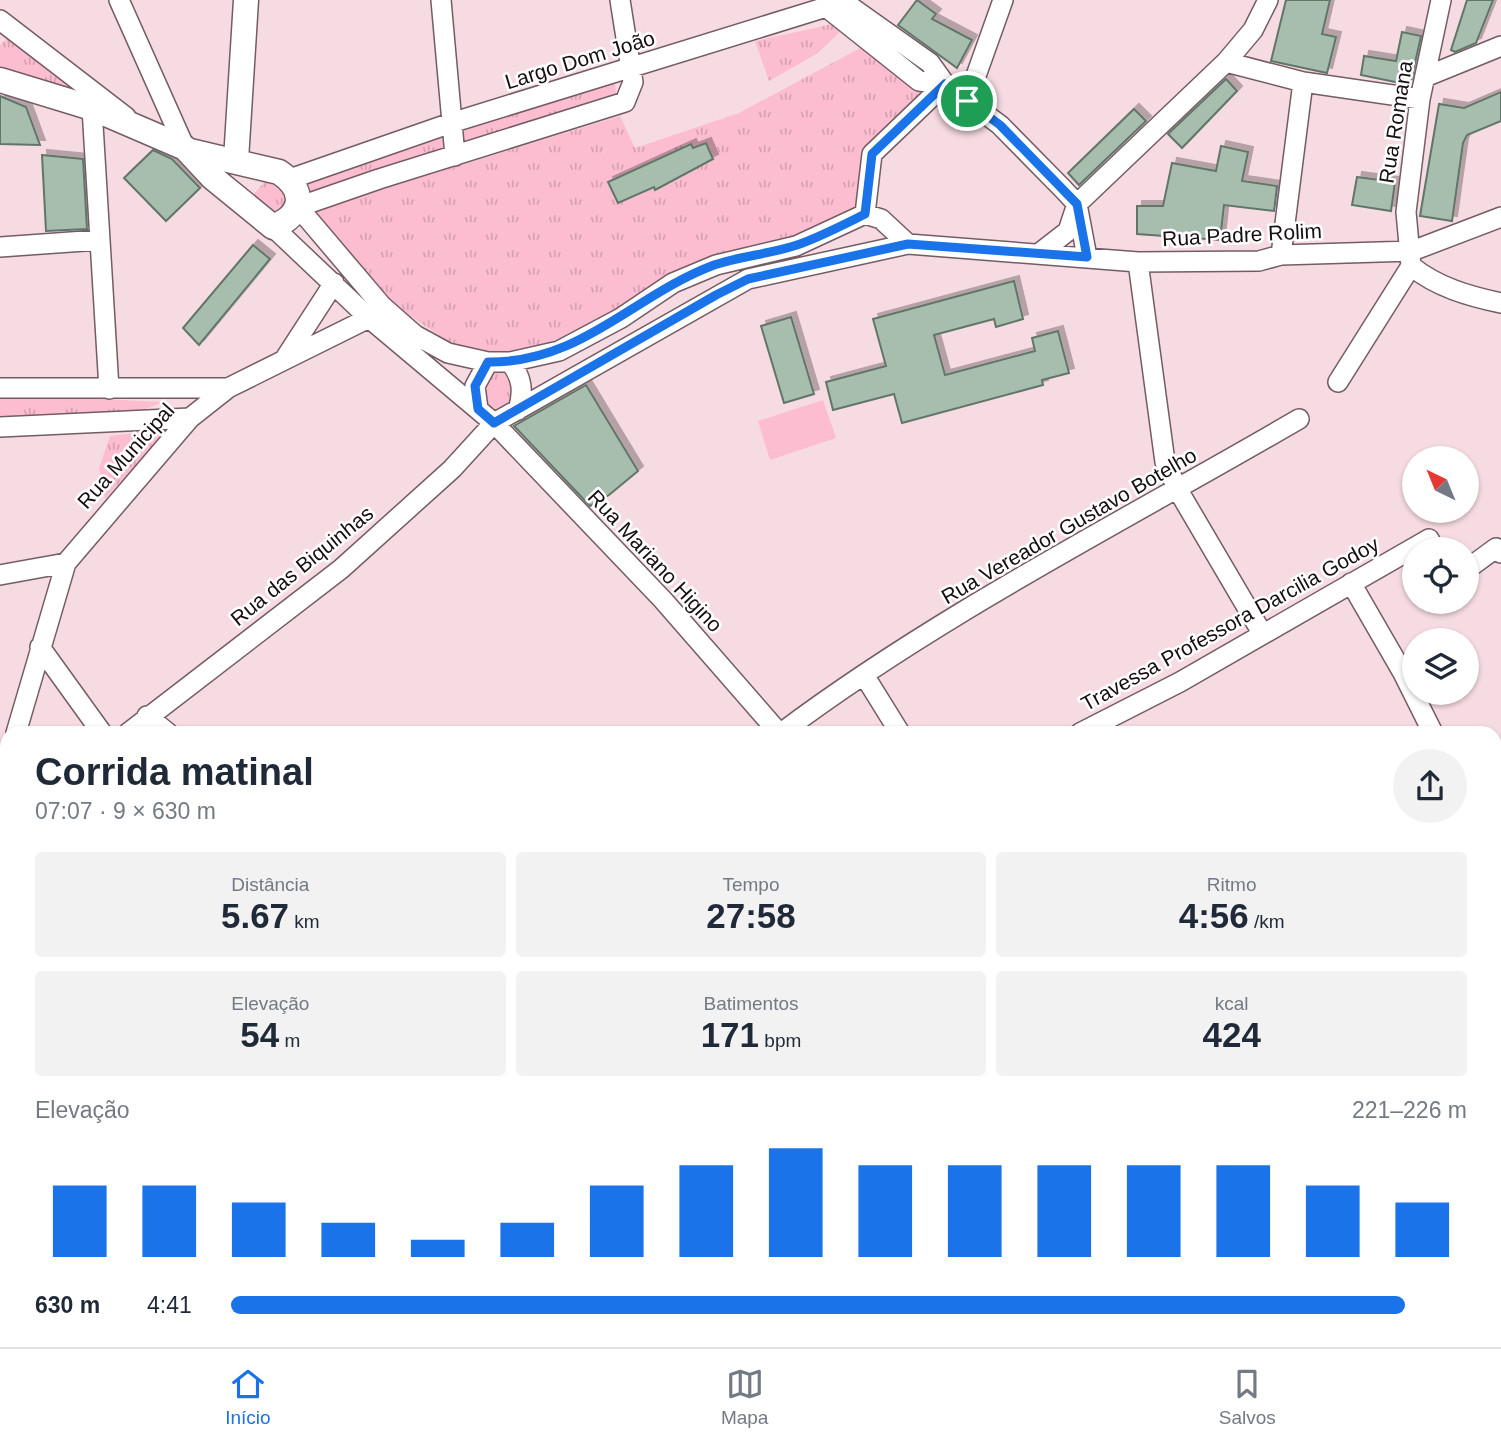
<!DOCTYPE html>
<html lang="pt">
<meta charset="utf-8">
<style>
body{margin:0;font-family:Helvetica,sans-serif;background:#f2f2f3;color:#1f2937;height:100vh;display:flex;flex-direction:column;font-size:26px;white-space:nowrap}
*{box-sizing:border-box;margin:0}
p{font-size:23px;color:#747a83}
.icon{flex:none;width:38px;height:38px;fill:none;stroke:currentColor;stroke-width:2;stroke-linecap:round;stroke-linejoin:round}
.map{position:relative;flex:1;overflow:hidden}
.panel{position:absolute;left:0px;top:726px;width:1502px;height:621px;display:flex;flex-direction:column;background:#fff;border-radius:21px 21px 0 0;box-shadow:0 2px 5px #0004}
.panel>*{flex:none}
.needle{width:46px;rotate:317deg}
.buttons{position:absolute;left:1402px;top:446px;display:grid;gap:14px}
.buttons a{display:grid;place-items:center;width:77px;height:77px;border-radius:50%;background:#fff;box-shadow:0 2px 5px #0004;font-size:35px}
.pin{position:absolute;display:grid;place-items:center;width:60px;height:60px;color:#fff;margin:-30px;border:4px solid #fff;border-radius:50%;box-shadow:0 2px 7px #0007}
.round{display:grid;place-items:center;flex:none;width:74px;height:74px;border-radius:37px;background:#f2f2f3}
.overview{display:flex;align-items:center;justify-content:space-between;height:119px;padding:0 35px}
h1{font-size:38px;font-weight:600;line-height:52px}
.metrics{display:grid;grid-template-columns:repeat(3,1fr);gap:10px;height:119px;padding:7px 35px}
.metrics div{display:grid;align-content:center;border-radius:7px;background:#f2f2f3;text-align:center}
.metrics b{font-size:35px;font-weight:600}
.metrics small{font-size:19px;font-weight:400}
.metrics p{font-size:19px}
.chart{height:196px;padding:14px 35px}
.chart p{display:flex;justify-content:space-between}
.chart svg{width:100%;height:126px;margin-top:7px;stroke:#1a73e8;stroke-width:6}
ul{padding:0 35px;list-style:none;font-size:23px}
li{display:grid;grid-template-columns:112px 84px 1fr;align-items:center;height:52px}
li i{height:18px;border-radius:9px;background:#1a73e8}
.tabs{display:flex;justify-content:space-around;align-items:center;height:98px;border-top:2px solid #e0e1e3;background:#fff;font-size:19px;color:#747a83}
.tabs a{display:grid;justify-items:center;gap:4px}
.tabs .current{color:#1a73e8}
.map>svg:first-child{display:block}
.grass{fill:#fcbdd1}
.park{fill:url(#park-tufts)}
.building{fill:#a7beae;stroke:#617668;stroke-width:2;filter:url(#shadow)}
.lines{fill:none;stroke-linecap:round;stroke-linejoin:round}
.minor-casing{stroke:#745c64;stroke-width:22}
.major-casing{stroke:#745c64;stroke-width:27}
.minor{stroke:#fff;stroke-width:19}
.major{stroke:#fff;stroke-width:24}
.route-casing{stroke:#fff;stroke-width:14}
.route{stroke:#1a73e8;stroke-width:9}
.labels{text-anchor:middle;stroke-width:5;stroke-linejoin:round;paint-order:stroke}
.street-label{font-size:21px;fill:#170e11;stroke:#fff}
</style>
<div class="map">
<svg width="1501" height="1347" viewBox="0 0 1501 1347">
<defs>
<pattern id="park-tufts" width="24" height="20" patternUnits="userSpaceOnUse" patternTransform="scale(1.75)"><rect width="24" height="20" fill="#fcbdd1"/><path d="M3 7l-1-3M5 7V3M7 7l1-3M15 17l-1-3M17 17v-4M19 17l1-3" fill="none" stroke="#d7a1b2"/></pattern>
<filter id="shadow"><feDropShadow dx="5" dy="-5" stdDeviation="0" flood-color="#0004"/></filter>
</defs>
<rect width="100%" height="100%" fill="#f7dbe3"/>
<path class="grass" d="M823 400 836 438 770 460 758 421Z"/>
<path class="park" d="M837 23 842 30 818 53 769 81 755 41Z
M10 36 111 108 0 72V45Z
M864 46 922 92 865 150 856 211 806 235 724 255 559 345 498 357 455 346 388 301 311 211 620 116 635 148 739 113Z
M611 80 615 85 617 98 305 198 302 183Z
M267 179 286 196 289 208 277 214 266 210 253 195Z
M489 366H508L515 407 494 419 480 407Z
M0 394 163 402 136 413 0 418Z
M168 429 105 499 99 468 110 436Z"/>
<path class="building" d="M917 0 936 14 932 19 972 40 957 68 898 25Z
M1286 0H1330L1322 34 1336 37 1327 73 1271 61Z
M1467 0H1493L1476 43 1455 52 1451 50Z
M1402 32 1421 36 1410 85 1361 75 1364 56 1396 61Z
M1226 79 1237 91 1182 148 1168 134Z
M1501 92V121L1467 135 1463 143 1452 221 1420 216 1439 104 1464 108Z
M0 96 26 107 40 145 0 144Z
M1134 109 1146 121 1079 185 1068 173Z
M706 143 713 159 655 190 654 187 618 203 608 182 691 144 693 148Z
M1221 146 1248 152 1242 181 1277 186 1274 211 1224 205 1220 240 1137 234V206H1163L1172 163 1216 171Z
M153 150 172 159 200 188 166 221 124 178Z
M42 155 83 159 87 229 46 231Z
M1357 177 1395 182 1391 211 1352 205Z
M253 245 270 259 199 345 183 328Z
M1014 281 1023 319 996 327 994 319 934 335 945 375 1035 351 1032 338 1058 331 1069 373 1042 380 1043 385 902 423 894 394 833 410 826 382 886 366 873 319Z
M791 317 814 394 784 403 761 326Z
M586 385 638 471 609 495 590 506 514 426Z"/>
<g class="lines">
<defs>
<path id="minor" d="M119 0 185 148
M441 0 455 156
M620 0 633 82 625 102 379 179 298 207 382 306 415 335 448 353 488 362H510L559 351 621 318 673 283 716 265 796 246 865 214 881 219 908 244
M1441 0 1420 99 1406 212 1411 266C1437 287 1468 296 1501 303
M844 2 930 63 945 84 1000 125 1063 189 1077 204 1087 257
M826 7 919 81 945 84
M0 20 126 117
M1226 62 1303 82 1420 99
M1425 77 1501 46
M967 101 1003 0
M92 108 109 389
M290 179 451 123 849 0
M865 214 872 154 945 84
M273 227 369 318 494 423 663 600 779 733
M0 247 99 240
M1041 252 1068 231 1077 204 1226 62 1253 30 1268 0
M1281 255 1303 82
M1138 262 1165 462 1178 490 1262 633
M286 357 334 283
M510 362C522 377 524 391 518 410
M1338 382 1411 266
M0 388H228L369 318
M478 409 475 386 488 362
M0 427 190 418
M1466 570 1496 548 1501 553
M0 575 66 563
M1351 583 1403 673 1433 733
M40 647 102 733
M864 675 900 733
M147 716 168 733
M16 733 66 563 190 418 228 388
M128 733 341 569 452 469 494 423 748 279 908 244 1138 262 1259 261 1281 255 1412 251 1501 217
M781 733C941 613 1126 520 1299 419
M1080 733 1180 682 1429 539 1435 550
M0 765 7 759
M0 807 6 785
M0 891H7
M5 972H7
M0 1040H7
M1124 1340 1133 1347
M447 1347 453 1340"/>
<path id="major" d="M0 80 92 108 185 148 213 178 273 227C303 215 307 191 279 172L190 151
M236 160 246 0"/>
</defs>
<use href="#minor" class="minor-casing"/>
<use href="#major" class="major-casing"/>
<use href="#minor" class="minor"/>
<use href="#major" class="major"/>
</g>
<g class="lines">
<defs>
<path id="route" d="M945 84 1000 125 1077 204 1087 257 908 244 748 279 716 295 494 423 478 409 475 386 488 362C582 363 632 296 714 265 741 256 770 254 797 245 820 237 843 225 865 214L872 154Z"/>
</defs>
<use href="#route" class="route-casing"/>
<use href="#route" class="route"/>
</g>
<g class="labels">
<g class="street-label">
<text transform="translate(580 60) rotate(-17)" y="7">Largo Dom João</text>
<text transform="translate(1396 122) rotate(-81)" y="7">Rua Romana</text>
<text transform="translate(1242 235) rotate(-3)" y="7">Rua Padre Rolim</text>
<text transform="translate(126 456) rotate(-48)" y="7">Rua Municipal</text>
<text transform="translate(1069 526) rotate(-30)" y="7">Rua Vereador Gustavo Botelho</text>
<text transform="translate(655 561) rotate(47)" y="7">Rua Mariano Higino</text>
<text transform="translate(302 566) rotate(-39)" y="7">Rua das Biquinhas</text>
<text transform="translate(1230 624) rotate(-29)" y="7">Travessa Professora Darcilia Godoy</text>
</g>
</g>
</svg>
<div class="buttons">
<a><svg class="needle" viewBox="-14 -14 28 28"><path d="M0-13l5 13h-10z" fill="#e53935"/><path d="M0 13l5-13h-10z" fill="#747a83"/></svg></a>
<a><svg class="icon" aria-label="locate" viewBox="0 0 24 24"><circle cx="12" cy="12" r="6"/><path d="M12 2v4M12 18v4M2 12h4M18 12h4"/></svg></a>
<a><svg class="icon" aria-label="layers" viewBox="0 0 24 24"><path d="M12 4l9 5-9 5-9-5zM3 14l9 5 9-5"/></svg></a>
</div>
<div class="pin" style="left:967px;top:101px;background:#1e9e55"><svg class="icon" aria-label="arrive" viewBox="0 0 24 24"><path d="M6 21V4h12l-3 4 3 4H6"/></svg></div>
<section class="panel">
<div class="overview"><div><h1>Corrida matinal</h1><p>07:07 · 9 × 630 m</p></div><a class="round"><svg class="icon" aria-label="share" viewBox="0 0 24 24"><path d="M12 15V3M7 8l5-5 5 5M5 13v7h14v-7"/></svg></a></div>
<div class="metrics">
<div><p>Distância</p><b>5.67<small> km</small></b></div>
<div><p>Tempo</p><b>27:58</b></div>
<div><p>Ritmo</p><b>4:56<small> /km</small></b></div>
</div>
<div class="metrics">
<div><p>Elevação</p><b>54<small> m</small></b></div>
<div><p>Batimentos</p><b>171<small> bpm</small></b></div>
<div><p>kcal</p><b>424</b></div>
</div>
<div class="chart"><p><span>Elevação</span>221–226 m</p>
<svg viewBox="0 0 160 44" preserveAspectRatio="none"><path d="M5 44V19M15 44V19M25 44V25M35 44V32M45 44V38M55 44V32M65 44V19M75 44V12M85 44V6M95 44V12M105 44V12M115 44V12M125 44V12M135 44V12M145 44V19M155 44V25"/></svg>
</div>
<ul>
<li><b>630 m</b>4:41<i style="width:95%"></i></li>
</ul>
</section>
</div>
<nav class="tabs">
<a class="current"><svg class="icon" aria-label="home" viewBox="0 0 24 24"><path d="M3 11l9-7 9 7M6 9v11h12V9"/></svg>Início</a>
<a><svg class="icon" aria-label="map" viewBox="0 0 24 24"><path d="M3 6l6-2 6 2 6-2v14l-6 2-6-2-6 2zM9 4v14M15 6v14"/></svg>Mapa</a>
<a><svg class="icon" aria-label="saved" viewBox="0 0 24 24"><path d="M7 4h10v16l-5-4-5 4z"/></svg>Salvos</a>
</nav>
